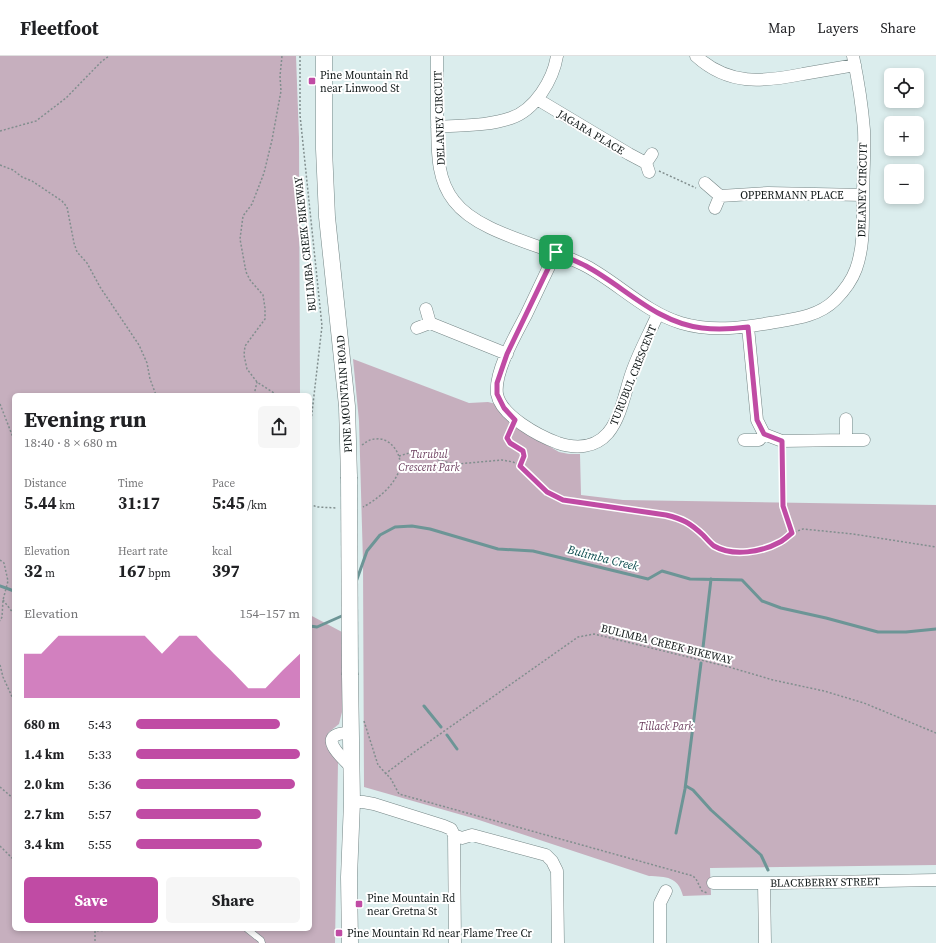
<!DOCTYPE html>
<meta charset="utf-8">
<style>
body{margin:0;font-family:"Source Serif 4",serif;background:#f6f6f6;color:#202124;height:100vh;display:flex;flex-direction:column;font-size:15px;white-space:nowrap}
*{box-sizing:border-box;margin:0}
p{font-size:13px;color:#757577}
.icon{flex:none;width:22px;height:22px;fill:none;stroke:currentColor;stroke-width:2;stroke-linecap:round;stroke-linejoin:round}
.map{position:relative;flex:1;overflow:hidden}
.panel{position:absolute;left:12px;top:337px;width:300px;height:538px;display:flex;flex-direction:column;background:#fff;border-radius:6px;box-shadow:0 2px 6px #0003}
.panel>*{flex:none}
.buttons{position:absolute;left:884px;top:12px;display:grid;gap:8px}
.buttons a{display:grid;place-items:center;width:40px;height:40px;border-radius:6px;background:#fff;box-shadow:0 2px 6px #0003;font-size:20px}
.pin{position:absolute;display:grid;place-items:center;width:34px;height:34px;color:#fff;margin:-17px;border-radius:8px;box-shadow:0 2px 6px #0006}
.round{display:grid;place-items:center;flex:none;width:42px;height:42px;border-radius:6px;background:#f6f6f6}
.head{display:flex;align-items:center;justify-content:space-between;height:68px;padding:0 12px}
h1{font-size:22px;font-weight:700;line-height:30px}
.figures{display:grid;grid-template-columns:repeat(3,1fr);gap:6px;height:68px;padding:4px 12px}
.figures div{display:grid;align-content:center}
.figures b{font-size:17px;font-weight:700}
.figures small{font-size:11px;font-weight:400}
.figures p{font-size:11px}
.chart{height:112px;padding:8px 12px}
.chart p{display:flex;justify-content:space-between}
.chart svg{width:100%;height:72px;margin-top:4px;fill:#c04ba4;opacity:.7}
.cta{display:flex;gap:8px;margin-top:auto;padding:8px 12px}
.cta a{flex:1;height:46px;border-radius:6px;background:#c04ba4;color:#fff;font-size:16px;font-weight:700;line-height:46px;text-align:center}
.cta a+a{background:#f6f6f6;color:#202124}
ul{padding:0 12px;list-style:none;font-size:13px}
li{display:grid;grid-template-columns:64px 48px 1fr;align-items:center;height:30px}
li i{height:10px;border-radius:5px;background:#c04ba4}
header{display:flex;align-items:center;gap:24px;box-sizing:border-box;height:56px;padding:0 20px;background:#fff;border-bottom:1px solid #e0e0e0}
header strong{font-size:19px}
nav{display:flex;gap:22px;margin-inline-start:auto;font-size:14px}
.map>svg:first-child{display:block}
.green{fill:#c6afbe}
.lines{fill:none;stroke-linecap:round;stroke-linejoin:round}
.stream{stroke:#6c9596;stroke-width:3}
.lane-casing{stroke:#758686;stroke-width:7}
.street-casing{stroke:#758686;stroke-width:13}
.secondary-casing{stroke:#758686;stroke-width:17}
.path{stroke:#818e8e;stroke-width:1.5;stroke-dasharray:2 2;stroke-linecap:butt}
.lane{stroke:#fff;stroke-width:6}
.street{stroke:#fff;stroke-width:12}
.secondary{stroke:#fff;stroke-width:16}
.secondary-bridge-casing{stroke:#758686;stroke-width:17;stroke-linecap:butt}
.secondary-bridge{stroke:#fff;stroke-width:16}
.route-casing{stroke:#fff;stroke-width:8}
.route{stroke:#c04ba4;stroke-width:5}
.poi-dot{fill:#c04ba4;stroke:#fff;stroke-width:1.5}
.labels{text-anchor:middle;stroke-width:4;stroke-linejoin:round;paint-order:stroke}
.poi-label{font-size:11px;fill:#121919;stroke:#fff;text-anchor:start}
.street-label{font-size:11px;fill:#121919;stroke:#fff}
.park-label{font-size:11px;font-style:italic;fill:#6e4261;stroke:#fff}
.water-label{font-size:12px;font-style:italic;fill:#094a4c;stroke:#fff}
</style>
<header>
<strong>Fleetfoot</strong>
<nav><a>Map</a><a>Layers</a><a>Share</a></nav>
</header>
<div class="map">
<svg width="936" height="887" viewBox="0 0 936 887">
<rect width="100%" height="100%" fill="#dbeded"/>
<path class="green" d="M0 0H296L299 82 300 339H14V873H310V559L342 576 343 652 339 668 329 676 326 683 327 692 338 706 335 887H0Z
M353 303 469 347 488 346 496 348 501 357 510 367 559 396 569 398H580L581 439 623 444 936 449V809L710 812 711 839 683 840C678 820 666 821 649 820L476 763 364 731 363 506 359 365Z"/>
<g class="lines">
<path class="stream" d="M356 526 367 495 380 479 395 471 412 470 430 473 498 493 533 495 648 523 662 515 690 523 742 524 762 545 781 552 826 562 878 576H906L936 573
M0 530 14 535
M310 570 317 571 344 559
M702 600 711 523
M424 650 441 671
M447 679 457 693
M686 730 693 734 711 754 761 799 768 814
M676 777 685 733 701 607"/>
<defs>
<path id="lane" d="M247 873 261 884 262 887"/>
<path id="street" d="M437 0C437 21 437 41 437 62 438 90 435 121 454 145 480 179 547 189 586 210 618 227 645 256 681 267 711 276 740 272 770 267 793 263 818 261 835 244 843 236 852 224 856 213 864 191 863 167 863 144 863 121 865 97 864 74 862 49 858 24 853 0
M696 0C729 30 763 26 803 18 821 15 838 12 855 9
M537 43 629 98 646 107
M437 71C462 69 488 70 511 62 535 54 553 24 557 0
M649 116 646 107 652 98
M705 127 720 140 715 152
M720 140 768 137 863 139
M556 196C546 217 536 238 526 259 516 278 494 316 497 338 501 360 539 380 558 387 576 393 595 392 608 377 622 360 625 334 633 313 640 294 650 276 658 258
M430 267 507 298
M748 271 757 364 764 378 782 385 846 384
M417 272 430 267 426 253
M846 363V384H864
M744 384H759L764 378
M351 677C347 677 343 677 339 678 319 683 346 705 351 711
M352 746H363L374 748 444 770 451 773 454 779 462 782 472 779 546 799 552 805 557 815 558 887
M454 779 455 887
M713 827H775L936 824
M764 827 765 887
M660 887V847L666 835"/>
<path id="secondary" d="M324 0V93L327 161 347 350 349 421
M350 887 349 821 352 746 350 619"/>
</defs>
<use href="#lane" class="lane-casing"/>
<use href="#street" class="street-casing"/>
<use href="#secondary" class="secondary-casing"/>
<path class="path" d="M300 0V59L322 270 310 374
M0 75 36 65 66 42 101 6 109 0
M0 109 13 114 22 121 32 125 62 145 67 151 74 187 77 196 87 207 100 231 139 289 147 307 150 323 156 339
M659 115 696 132
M254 339 257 326
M277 339 257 326 247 313 244 299 245 290 265 263V252L263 239 250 224 246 216 240 183 243 160 252 148 264 117 272 84 281 35 280 20 282 0
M0 348 14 384
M510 374 507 381 510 387 523 395 524 400 520 410
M362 389C366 386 370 383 376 383 389 381 401 396 400 409 399 426 377 444 363 451
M782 396 783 450 792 477
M399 400 409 397 421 399 446 406 457 408 502 404 513 406 520 410 547 436 563 444 666 459 681 463 690 468 714 489 723 494 736 496 765 493 780 486 792 477 803 473 853 478 936 491
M310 448 317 451 337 452
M0 504 4 507 8 525 3 544 2 561 0 565
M3 544 14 558
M0 609 3 621 14 645
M364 665 378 709 391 723 399 738 693 820 696 823 702 835 707 837
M385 718 413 697 578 581 594 578 729 611 773 624 824 635 864 647 936 677
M0 731 14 743
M0 790 14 804
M94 873 95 875 122 873
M95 875V887"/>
<use href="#lane" class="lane"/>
<use href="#street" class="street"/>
<use href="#secondary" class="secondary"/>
<defs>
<path id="secondary-bridge" d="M349 421 350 619"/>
</defs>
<use href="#secondary-bridge" class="secondary-bridge-casing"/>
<use href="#secondary-bridge" class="secondary-bridge"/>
</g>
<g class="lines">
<defs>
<path id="route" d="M556 196C566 201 576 205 586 210 625 231 657 267 702 272 717 274 733 273 748 271L757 364 764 378 782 385 783 450 792 477C788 480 784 484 780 486 762 496 733 501 714 490 710 487 707 483 703 479 690 467 683 463 666 459L563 444 547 436 520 410 524 400 523 395 510 387 507 382 515 364 504 352 497 338V327L507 298Z"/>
</defs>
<use href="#route" class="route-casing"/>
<use href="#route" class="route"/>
</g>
<g class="poi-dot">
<rect x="308" y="21" width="8" height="8" rx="2"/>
<rect x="355" y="844" width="8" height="8" rx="2"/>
<rect x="335" y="873" width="8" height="8" rx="2"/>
</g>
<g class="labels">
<g class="poi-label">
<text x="320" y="23">Pine Mountain Rd<tspan x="320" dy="13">near Linwood St</tspan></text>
<text x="367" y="846">Pine Mountain Rd<tspan x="367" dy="13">near Gretna St</tspan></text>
<text x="347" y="881">Pine Mountain Rd near Flame Tree Cr</text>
</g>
<g class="street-label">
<text transform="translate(439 62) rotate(-92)" y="4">DELANEY CIRCUIT</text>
<text transform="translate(591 76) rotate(31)" y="4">JAGARA PLACE</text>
<text transform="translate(862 134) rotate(-89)" y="4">DELANEY CIRCUIT</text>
<text x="792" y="143">OPPERMANN PLACE</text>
<text transform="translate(305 188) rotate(-96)" y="4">BULIMBA CREEK BIKEWAY</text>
<text transform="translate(633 319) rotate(-68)" y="4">TURUBUL CRESCENT</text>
<text transform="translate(344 338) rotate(-94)" y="4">PINE MOUNTAIN ROAD</text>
<text transform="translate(667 588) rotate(14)" y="4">BULIMBA CREEK BIKEWAY</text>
<text transform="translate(825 826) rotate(-1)" y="4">BLACKBERRY STREET</text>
</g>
<g class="park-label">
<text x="429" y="402">Turubul<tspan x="429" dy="13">Crescent Park</tspan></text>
<text x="666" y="674">Tillack Park</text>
</g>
<g class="water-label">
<text transform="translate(603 502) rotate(14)" y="4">Bulimba Creek</text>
</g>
</g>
</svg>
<div class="buttons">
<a><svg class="icon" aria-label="locate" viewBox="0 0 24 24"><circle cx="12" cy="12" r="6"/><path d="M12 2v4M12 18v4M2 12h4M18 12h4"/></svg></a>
<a>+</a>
<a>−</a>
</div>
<div class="pin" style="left:556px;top:196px;background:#1e9e55"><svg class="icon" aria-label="arrive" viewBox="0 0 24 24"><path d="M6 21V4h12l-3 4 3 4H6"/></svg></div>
<section class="panel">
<div class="head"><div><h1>Evening run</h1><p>18:40 · 8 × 680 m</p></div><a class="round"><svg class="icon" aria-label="share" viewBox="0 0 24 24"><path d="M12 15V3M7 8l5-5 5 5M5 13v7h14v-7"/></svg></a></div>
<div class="figures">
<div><p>Distance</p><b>5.44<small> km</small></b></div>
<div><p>Time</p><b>31:17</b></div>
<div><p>Pace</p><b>5:45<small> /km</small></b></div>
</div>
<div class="figures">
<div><p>Elevation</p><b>32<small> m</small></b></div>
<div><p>Heart rate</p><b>167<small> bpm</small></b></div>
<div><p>kcal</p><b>397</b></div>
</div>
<div class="chart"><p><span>Elevation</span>154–157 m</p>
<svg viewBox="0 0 160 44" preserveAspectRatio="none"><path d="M0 44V17L10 17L20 6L30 6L40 6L50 6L60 6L70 6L80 17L90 6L100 6L110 17L120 27L130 38L140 38L150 27L160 17V44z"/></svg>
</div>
<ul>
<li><b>680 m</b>5:43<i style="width:88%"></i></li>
<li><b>1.4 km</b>5:33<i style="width:100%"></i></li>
<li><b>2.0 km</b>5:36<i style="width:97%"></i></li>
<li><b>2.7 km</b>5:57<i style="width:76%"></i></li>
<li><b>3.4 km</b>5:55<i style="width:77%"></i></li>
</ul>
<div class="cta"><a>Save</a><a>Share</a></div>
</section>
</div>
